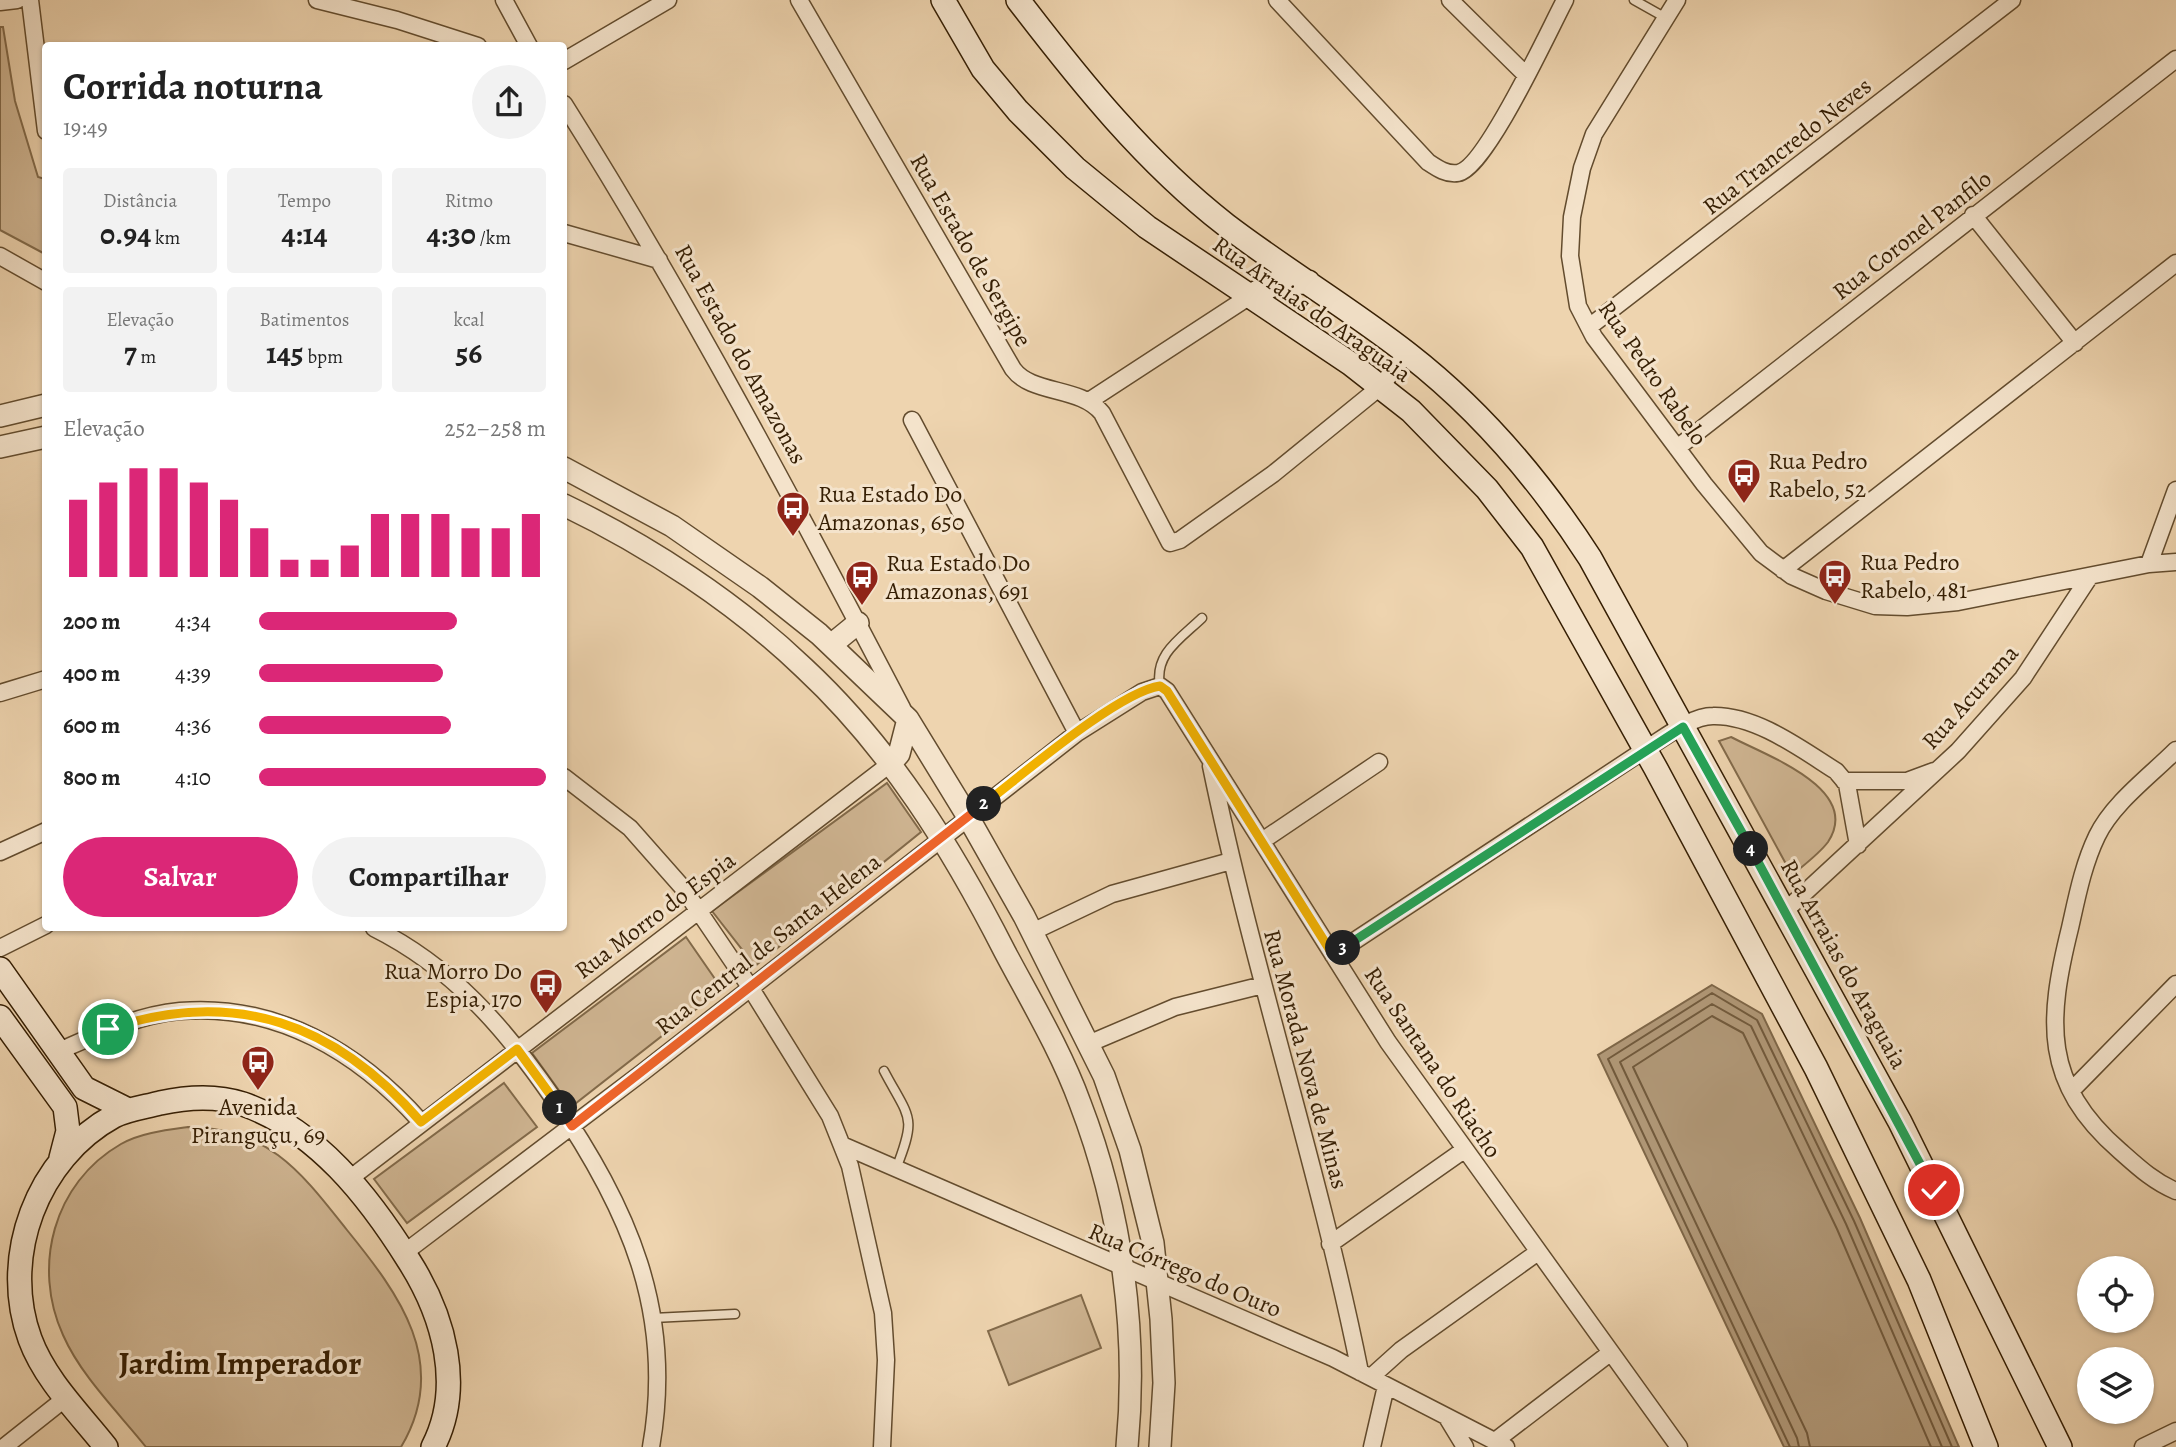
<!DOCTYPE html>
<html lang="pt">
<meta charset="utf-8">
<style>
body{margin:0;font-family:Alegreya,serif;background:#f2f2f2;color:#222;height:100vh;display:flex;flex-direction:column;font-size:26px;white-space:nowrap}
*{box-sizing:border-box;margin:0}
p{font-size:23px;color:#767676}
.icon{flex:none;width:38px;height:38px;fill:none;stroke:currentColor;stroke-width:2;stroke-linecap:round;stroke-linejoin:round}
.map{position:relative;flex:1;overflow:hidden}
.details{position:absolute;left:42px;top:42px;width:525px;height:889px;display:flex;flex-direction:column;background:#fff;border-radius:7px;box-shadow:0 2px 5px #0004}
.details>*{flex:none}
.buttons{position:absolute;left:2077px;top:1256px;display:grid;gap:14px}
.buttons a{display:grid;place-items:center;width:77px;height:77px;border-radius:50%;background:#fff;box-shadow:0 2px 5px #0004;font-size:35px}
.pin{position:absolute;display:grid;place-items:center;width:60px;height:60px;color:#fff;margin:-30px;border:4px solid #fff;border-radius:50%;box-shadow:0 2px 7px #0007}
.km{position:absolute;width:35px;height:35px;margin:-18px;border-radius:50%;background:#222;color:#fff;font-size:19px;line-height:35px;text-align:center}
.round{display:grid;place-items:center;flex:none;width:74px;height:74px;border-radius:37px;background:#f2f2f2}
.summary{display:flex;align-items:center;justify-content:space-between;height:119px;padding:0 21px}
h1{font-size:38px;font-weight:700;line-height:52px}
.metrics{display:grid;grid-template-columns:repeat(3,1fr);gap:10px;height:119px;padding:7px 21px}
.metrics div{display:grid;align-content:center;border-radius:7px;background:#f2f2f2;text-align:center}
.metrics b{font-size:30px;font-weight:700}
.metrics small{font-size:19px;font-weight:400}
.metrics p{font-size:19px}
.chart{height:196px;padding:14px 21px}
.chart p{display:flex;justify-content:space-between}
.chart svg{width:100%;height:126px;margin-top:7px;stroke:#db2777;stroke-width:6}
.primary-button{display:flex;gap:14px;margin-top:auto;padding:14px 21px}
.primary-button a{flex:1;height:80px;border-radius:42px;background:#db2777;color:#fff;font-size:28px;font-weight:700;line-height:80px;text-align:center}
.primary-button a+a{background:#f2f2f2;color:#222}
ul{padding:0 21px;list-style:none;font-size:23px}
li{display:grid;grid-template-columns:112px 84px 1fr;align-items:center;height:52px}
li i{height:18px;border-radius:9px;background:#db2777}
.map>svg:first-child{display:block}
.green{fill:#cfb592;stroke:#826a4a;stroke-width:2}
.water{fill:#af9675;stroke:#7e6647;stroke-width:2}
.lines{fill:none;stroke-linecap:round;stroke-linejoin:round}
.shore{stroke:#725a3c;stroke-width:2}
.service-casing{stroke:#634c2e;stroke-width:11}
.minor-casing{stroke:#634c2e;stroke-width:19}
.tertiary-casing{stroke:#634c2e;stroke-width:24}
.secondary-casing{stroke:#351e03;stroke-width:26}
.service{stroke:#f4e3cb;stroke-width:8}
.minor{stroke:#f4e3cb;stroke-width:16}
.tertiary{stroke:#f4e3cb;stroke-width:21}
.secondary{stroke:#f4e3cb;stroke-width:23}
.split-1-casing{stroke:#fff;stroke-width:14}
.split-2-casing{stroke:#fff;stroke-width:14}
.split-3-casing{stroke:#fff;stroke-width:14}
.split-4-casing{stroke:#fff;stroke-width:14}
.split-5-casing{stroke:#fff;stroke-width:14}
.split-1{stroke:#f5b400;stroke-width:9}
.split-2{stroke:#f0652b;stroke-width:9}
.split-3{stroke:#f5b400;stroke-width:9}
.split-4{stroke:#22a559;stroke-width:9}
.split-5{stroke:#22a559;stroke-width:9}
.labels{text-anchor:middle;stroke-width:6;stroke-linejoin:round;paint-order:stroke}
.street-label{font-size:24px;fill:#351e03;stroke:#f4e3cb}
.poi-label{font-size:24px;fill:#351e03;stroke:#f4e3cb;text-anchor:start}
.district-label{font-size:32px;font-weight:bold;fill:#351e03;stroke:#f4e3cb}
</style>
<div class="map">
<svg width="2176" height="1447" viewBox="0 0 2176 1447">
<rect width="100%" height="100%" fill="#eed4af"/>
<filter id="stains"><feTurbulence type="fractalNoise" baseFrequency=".00286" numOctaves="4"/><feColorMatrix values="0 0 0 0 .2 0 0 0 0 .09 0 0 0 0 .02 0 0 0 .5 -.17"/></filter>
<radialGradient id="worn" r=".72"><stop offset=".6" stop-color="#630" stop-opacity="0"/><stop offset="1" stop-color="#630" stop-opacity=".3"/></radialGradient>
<path class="green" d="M0 27H3L15 101 38 177 45 179V254L0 230Z
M1731 737C1765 755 1863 789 1828 842 1819 854 1804 865 1792 875L1719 741Z
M887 783 921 832 755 966 712 911Z
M686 937 722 989 571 1107 532 1053Z
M504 1083 537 1127 407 1223 374 1179Z
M188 1127C269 1128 301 1172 347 1230 399 1294 451 1363 401 1447H146C118 1412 81 1376 63 1335 32 1267 53 1183 121 1144 140 1133 166 1130 188 1127Z
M1081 1295 1101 1348 1009 1385 988 1331Z"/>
<path class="water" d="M1712 985 1762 1014 1860 1218 1959 1447H1784L1598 1055Z"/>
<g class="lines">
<path class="shore" d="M1790 1447 1608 1059 1712 993 1757 1020 1854 1221 1952 1447
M1799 1447 1797 1438 1620 1062 1712 1004 1751 1026 1846 1224 1942 1447
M1810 1447 1807 1433 1633 1067 1712 1016 1743 1033 1837 1229 1931 1447"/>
<defs>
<path id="service" d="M1634 0 1666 18
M1160 686C1154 654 1180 639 1202 618
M884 1071C910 1120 917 1115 896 1169
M653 1318 735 1314"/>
<path id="minor" d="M30 0 46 131
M317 0 397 20 478 46
M504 0 529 46
M799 0 1013 369C1032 395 1080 386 1102 413L1170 543 1180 540 1273 474 1380 387 1407 353
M1277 0 1428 162C1437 168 1447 175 1458 173 1486 168 1549 30 1565 0
M1450 0 1526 75
M1677 0 1594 134 1582 168 1572 217 1570 256 1578 306 1594 337 1704 484 1761 553 1792 576 1826 591 1875 606 1907 607 1958 602 2149 564 2176 562
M0 2 17 0
M564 61 668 0
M564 104C687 299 795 503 902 708
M1973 215 2075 343
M564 233 659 260
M0 256 46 282
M1589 327 2012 0
M1089 401 1250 296
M912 420 1077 733
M1677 448 2176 59
M2149 564 2176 490
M1783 570 2176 263
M0 693 46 679
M2176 750C2150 776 2113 803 2097 836 2083 865 2077 897 2070 928 2047 1021 2042 1083 2120 1151 2138 1167 2154 1182 2176 1191
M1211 766C1253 970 1319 1168 1360 1372
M564 777 630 828 683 888 750 987 830 1116 850 1166 883 1313 886 1360 882 1447
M1844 781H1907L1934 771
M1262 841 1379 762
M0 852 46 831
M1785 911 1958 751 2023 678 2090 576
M374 928C452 967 504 1027 553 1098 628 1208 675 1311 651 1447
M1032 932 1112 894 1231 861
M0 948 46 925
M1333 955 1646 749C1664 738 1691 716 1713 716 1756 715 1801 749 1836 771L1847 784 1858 845
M1088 1044 1175 1007 1263 985
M59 1051C98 1034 137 1015 180 1011 277 1003 359 1052 421 1122
M2071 1091 2176 984
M842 1145 1333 1358 1506 1447
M348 1180 890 764
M1330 1244 1464 1150
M404 1253 643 1072 1077 733 1142 692 1160 686 1167 691 1388 1042 1679 1447
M1371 1377 1401 1350 1538 1252
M1448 1419 1465 1447
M1495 1441 1610 1353
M4 1447 67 1397
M1372 1447 1386 1386
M2143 1447 2176 1431"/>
<path id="tertiary" d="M0 416 46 405
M0 447 46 437
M564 468 672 526 760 587 819 634 908 719 968 817 1024 916 1104 1076 1130 1150 1153 1243 1161 1319 1164 1383 1160 1447
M564 505C649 546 735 602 804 668 890 748 952 848 1005 952 1031 1001 1061 1051 1080 1103 1122 1212 1138 1332 1127 1447
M831 645 858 623
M890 764 899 754 908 719"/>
<path id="secondary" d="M943 0 983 69 1018 111 1075 168 1147 227 1351 364 1411 411 1487 489 1532 547 1655 767 1816 1068 1919 1280 1986 1447
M1018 0C1080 81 1145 162 1226 225 1285 270 1349 308 1408 354 1480 410 1541 482 1590 558L1900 1122 2060 1447
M1250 296 1276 283 1308 282
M0 969 84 1088 128 1110
M0 1017 65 1107 68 1131 61 1158
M106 1447C80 1414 45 1380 30 1339 0 1257 37 1158 114 1116 128 1109 145 1107 160 1103 187 1097 216 1095 243 1104 317 1130 369 1197 409 1261 444 1316 464 1387 433 1447"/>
</defs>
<use href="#service" class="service-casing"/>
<use href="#minor" class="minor-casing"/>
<use href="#tertiary" class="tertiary-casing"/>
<use href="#secondary" class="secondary-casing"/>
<use href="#service" class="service"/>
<use href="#minor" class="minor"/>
<use href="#tertiary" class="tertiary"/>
<use href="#secondary" class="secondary"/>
</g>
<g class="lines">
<defs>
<path id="split-1" d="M108 1029C235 987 335 1023 421 1122L517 1049 560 1108"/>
<path id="split-2" d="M560 1108 572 1126 984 804"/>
<path id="split-3" d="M984 804C1021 776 1118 692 1160 686L1167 691 1333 955 1343 948"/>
<path id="split-4" d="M1343 948 1683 727 1751 849"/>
<path id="split-5" d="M1751 849 1934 1190"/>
</defs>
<use href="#split-1" class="split-1-casing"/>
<use href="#split-2" class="split-2-casing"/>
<use href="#split-3" class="split-3-casing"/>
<use href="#split-4" class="split-4-casing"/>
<use href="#split-5" class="split-5-casing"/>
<use href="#split-1" class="split-1"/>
<use href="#split-2" class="split-2"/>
<use href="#split-3" class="split-3"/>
<use href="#split-4" class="split-4"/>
<use href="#split-5" class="split-5"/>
</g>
<defs>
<symbol id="bus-pin" viewBox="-11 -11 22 30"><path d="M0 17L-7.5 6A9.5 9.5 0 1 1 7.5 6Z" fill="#8f2418" stroke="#f4e3cb"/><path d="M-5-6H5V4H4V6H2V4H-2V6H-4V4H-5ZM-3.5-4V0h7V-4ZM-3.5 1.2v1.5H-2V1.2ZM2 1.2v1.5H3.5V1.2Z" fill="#fff"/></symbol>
</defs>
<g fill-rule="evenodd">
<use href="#bus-pin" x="1725" y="456" width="38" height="52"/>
<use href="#bus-pin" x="774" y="489" width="38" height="52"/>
<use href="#bus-pin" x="1816" y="557" width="38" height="52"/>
<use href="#bus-pin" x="843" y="558" width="38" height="52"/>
<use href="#bus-pin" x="527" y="966" width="38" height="52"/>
<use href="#bus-pin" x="239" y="1043" width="38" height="52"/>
</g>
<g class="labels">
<g class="street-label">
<text transform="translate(1787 146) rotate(-38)" y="8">Rua Trancredo Neves</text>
<text transform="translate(1912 235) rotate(-38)" y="8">Rua Coronel Panfilo</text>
<text transform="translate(971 250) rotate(60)" y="8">Rua Estado de Sergipe</text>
<text transform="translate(1312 309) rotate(35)" y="8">Rua Arraias do Araguaia</text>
<text transform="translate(741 354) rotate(61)" y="8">Rua Estado do Amazonas</text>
<text transform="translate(1653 373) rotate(55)" y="8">Rua Pedro Rabelo</text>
<text transform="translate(1970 697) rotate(-48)" y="8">Rua Acurama</text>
<text transform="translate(655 915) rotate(-37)" y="8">Rua Morro do Espia</text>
<text transform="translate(768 944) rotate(-38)" y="8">Rua Central de Santa Helena</text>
<text transform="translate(1844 964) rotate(61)" y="8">Rua Arraias do Araguaia</text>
<text transform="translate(1306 1059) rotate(75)" y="8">Rua Morada Nova de Minas</text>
<text transform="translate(1433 1062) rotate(56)" y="8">Rua Santana do Riacho</text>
<text transform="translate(1185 1270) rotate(23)" y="8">Rua Córrego do Ouro</text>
</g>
<g class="poi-label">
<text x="1768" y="469">Rua Pedro<tspan x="1768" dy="28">Rabelo, 52</tspan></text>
<text x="818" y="502">Rua Estado Do<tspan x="818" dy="28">Amazonas, 650</tspan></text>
<text x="1860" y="570">Rua Pedro<tspan x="1860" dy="28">Rabelo, 481</tspan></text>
<text x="886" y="571">Rua Estado Do<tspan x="886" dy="28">Amazonas, 691</tspan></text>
<text x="522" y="979" text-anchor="end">Rua Morro Do<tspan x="522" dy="28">Espia, 170</tspan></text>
<text x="258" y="1115" text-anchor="middle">Avenida<tspan x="258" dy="28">Piranguçu, 69</tspan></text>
</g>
<g class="district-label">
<text x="240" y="1374">Jardim Imperador</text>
</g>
</g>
<rect width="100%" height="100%" filter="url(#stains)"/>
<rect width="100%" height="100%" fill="url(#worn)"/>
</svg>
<div class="buttons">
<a><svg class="icon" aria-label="locate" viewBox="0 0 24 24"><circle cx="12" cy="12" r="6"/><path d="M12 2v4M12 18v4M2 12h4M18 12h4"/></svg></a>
<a><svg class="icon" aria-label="layers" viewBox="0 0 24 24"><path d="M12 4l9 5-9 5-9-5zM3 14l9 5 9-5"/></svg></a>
</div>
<div class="pin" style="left:108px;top:1029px;background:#1e9e55"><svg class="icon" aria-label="arrive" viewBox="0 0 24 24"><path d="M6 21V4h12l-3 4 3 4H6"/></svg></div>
<div class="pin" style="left:1934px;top:1190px;background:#d93025"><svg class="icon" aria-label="check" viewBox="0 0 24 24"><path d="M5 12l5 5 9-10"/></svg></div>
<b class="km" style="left:560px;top:1108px">1</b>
<b class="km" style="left:984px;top:804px">2</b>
<b class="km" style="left:1343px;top:948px">3</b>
<b class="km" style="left:1751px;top:849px">4</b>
<section class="details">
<div class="summary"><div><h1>Corrida noturna</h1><p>19:49</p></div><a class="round"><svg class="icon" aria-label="share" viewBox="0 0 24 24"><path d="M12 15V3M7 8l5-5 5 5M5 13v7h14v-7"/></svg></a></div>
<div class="metrics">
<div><p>Distância</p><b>0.94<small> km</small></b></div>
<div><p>Tempo</p><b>4:14</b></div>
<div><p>Ritmo</p><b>4:30<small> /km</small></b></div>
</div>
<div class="metrics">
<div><p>Elevação</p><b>7<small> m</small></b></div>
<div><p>Batimentos</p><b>145<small> bpm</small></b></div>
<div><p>kcal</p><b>56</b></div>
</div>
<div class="chart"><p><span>Elevação</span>252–258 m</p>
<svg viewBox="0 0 160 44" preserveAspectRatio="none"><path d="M5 44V17M15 44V11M25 44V6M35 44V6M45 44V11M55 44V17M65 44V27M75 44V38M85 44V38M95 44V33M105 44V22M115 44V22M125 44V22M135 44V27M145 44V27M155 44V22"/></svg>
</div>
<ul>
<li><b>200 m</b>4:34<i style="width:69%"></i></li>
<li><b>400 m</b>4:39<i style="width:64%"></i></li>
<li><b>600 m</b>4:36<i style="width:67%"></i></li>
<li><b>800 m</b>4:10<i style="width:100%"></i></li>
</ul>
<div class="primary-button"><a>Salvar</a><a>Compartilhar</a></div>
</section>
</div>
